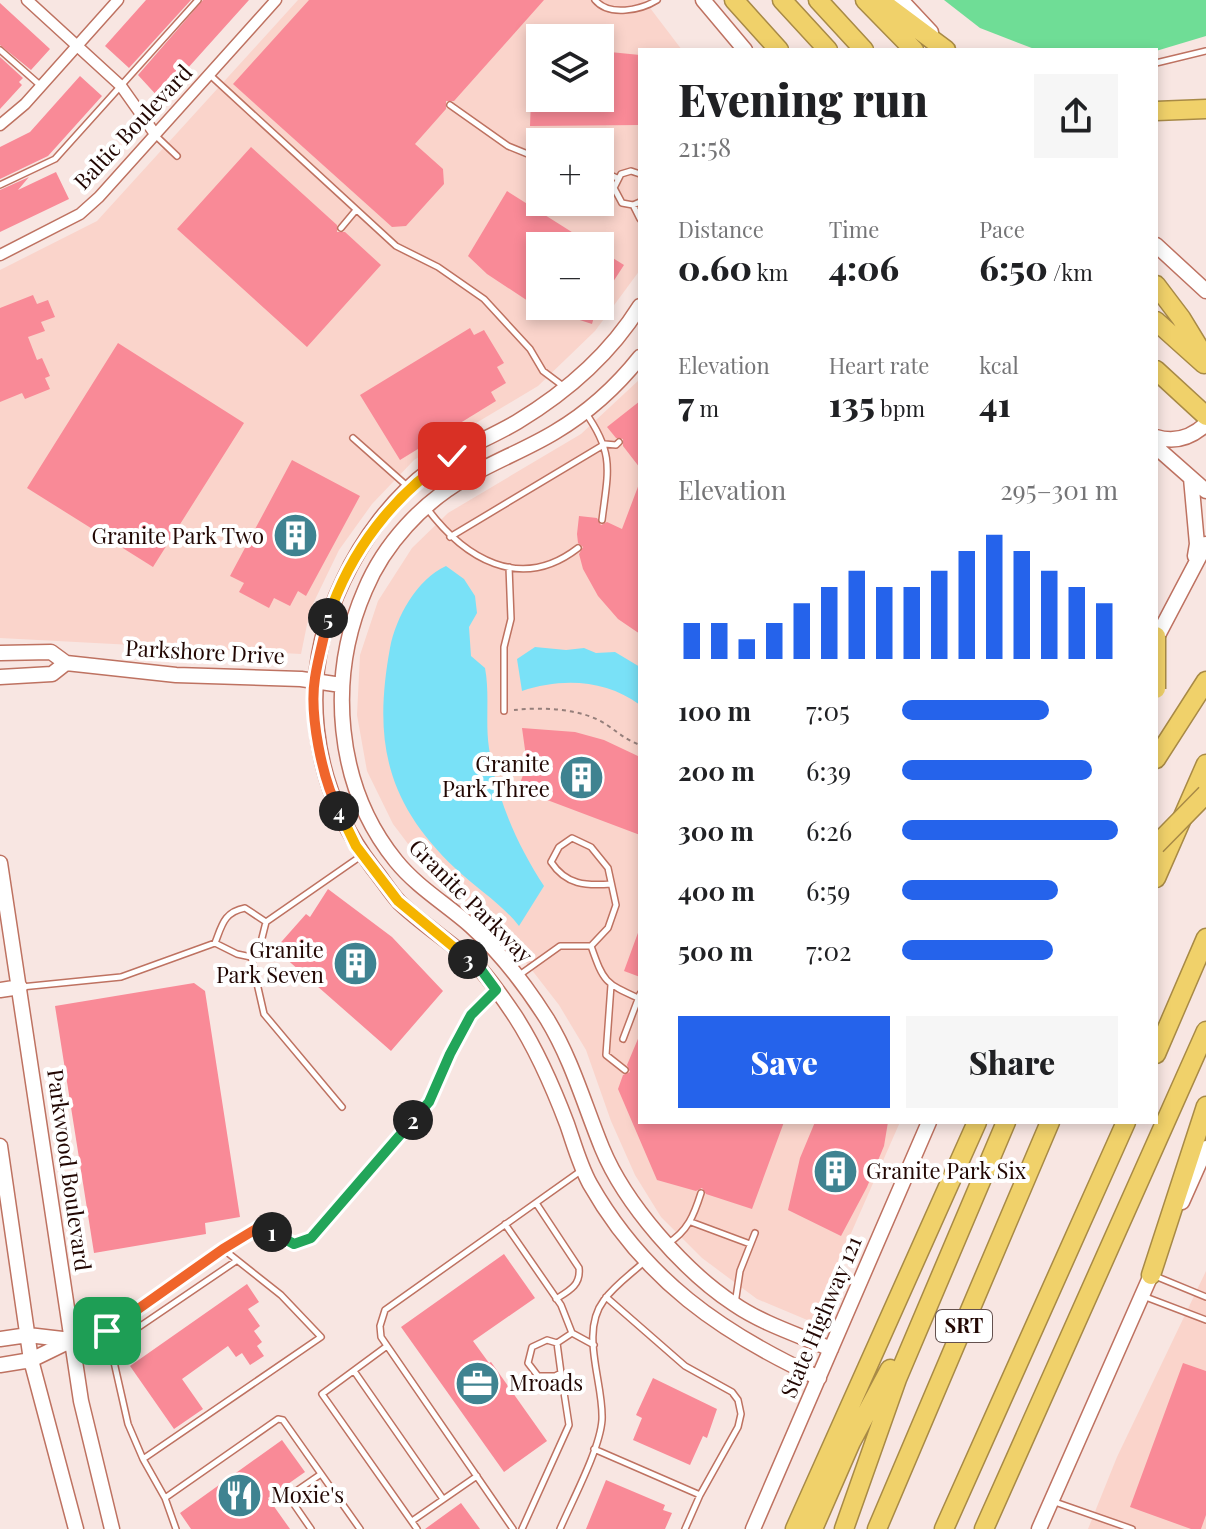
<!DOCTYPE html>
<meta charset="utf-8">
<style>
body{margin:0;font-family:"Playfair Display",serif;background:#f6f6f6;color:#202124;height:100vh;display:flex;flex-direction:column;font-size:30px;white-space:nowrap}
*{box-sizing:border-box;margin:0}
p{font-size:26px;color:#757577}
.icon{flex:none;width:44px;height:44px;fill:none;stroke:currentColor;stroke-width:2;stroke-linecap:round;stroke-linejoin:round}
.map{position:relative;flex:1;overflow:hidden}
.details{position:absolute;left:638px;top:48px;width:520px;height:1076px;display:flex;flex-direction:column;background:#fff;border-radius:0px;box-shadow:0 4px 12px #0003}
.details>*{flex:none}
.fabs{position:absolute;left:526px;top:24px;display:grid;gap:16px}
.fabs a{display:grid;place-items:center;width:88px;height:88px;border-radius:0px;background:#fff;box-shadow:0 4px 12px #0003;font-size:40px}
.pin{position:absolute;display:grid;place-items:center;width:68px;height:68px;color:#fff;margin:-34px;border-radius:16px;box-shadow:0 4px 12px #0006}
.km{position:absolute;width:40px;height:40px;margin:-20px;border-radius:50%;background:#222;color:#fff;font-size:22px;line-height:40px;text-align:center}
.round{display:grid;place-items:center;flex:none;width:84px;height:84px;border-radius:0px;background:#f6f6f6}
.summary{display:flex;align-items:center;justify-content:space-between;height:136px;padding:0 40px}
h1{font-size:44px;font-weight:800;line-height:60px}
.metrics{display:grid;grid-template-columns:repeat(3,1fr);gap:12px;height:136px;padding:8px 40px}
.metrics div{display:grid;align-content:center}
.metrics b{font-size:34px;font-weight:800}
.metrics small{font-size:22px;font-weight:400}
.metrics p{font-size:22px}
.chart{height:224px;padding:16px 40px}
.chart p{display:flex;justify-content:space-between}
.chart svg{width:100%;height:144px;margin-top:8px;stroke:#2563eb;stroke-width:6}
.cta{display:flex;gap:16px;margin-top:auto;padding:16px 40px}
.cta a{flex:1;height:92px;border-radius:0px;background:#2563eb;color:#fff;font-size:32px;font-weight:800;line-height:92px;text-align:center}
.cta a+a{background:#f6f6f6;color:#202124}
ul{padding:0 40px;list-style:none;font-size:26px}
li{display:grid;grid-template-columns:128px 96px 1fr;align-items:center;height:60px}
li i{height:20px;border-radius:10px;background:#2563eb}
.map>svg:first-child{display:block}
.built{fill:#fad4cb;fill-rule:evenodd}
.green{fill:#6fdd96}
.water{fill:#79e1f7}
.building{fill:#f98a97}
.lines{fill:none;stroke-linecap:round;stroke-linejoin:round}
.lane-casing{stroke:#be7261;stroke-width:8}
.street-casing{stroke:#be7261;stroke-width:13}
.secondary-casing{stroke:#be7261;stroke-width:17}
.highway-casing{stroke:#a88a46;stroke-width:21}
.path{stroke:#957f7b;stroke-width:2;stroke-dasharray:4 4;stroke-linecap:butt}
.lane{stroke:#fff;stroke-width:5}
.street{stroke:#fff;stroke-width:10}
.secondary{stroke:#fff;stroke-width:14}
.highway{stroke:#f0d16a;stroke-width:18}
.highway-bridge-casing{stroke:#a88a46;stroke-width:21;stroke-linecap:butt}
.highway-bridge{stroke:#f0d16a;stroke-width:18}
.split-1-casing{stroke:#fff;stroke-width:16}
.split-2-casing{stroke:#fff;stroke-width:16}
.split-3-casing{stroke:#fff;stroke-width:16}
.split-4-casing{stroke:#fff;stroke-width:16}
.split-5-casing{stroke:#fff;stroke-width:16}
.split-6-casing{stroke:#fff;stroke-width:16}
.split-1{stroke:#f0652b;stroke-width:10}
.split-2{stroke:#22a559;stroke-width:10}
.split-3{stroke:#22a559;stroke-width:10}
.split-4{stroke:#f5b400;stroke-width:10}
.split-5{stroke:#f0652b;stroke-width:10}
.split-6{stroke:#f5b400;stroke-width:10}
.labels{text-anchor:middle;stroke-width:8;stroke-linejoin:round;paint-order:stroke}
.shield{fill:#fff;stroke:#64514f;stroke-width:2}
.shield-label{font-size:20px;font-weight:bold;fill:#220703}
.street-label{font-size:22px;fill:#220703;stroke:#fff}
.poi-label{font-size:22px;fill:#220703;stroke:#fff;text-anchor:end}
</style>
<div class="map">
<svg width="1206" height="1529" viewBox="0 0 1206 1529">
<rect width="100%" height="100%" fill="#f8e6e2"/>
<path class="built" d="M298 0H644L682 50H640V270L595 331 538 386 414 460 372 504 339 550 310 610 301 654 0 638V270L97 221ZM540 38H600V98H540ZM540 142H600V202H540ZM540 246H600V306H540Z
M640 379V1122H900L812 1322 757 1299 702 1258 661 1217 635 1175 611 1121 586 1050 559 1005 504 934 424 865 393 824 367 771 357 715 360 655 378 601 412 548 448 513 581 434Z
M1206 1271V1529H1088L1117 1457Z"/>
<path class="green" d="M944 0H1206V36L1156 51 1037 50 980 28Z"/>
<path class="water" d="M446 566 464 579 475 596 477 613 469 627 471 656 485 668C490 694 485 722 489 748 496 797 517 845 544 886L519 926C502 904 476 888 456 869 386 803 373 741 390 648 396 617 417 579 446 566Z
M535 647 566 650 584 648 596 653 615 652 640 667V705C605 679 561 678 522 691L517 659Z"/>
<path class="building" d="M146 0H191L129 68 105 46Z
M203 0H249L160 99 138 75Z
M309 0H544L454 101H446V109L415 144 443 169 444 184 406 226 392 227 233 84Z
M0 3 50 49 31 70 0 45Z
M600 51 640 55V125L530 126 531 98H600Z
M0 57 23 78 19 82 22 85 0 109Z
M80 76 102 96 48 156 0 179V147L30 132Z
M251 147 337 225V232H345L381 265 307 347 177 229Z
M56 172 69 199 0 232V190L29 177 18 190Z
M507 191 594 246H540V309L487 274 468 256Z
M600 250 624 265 600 302Z
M33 295 37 304 48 300 55 317 41 322 45 331 28 337 37 360 42 358 50 376 45 378 50 389 25 399 22 393 0 402V308Z
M543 306H597L592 324 543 308Z
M470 328 474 335 484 330 504 363 497 367 506 383 491 392 496 401 400 460 360 395Z
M118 343 244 423 153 567 27 488Z
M640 401V468L623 446V439L616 438 607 427Z
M292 460 360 496 306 596 298 591 290 606 274 598 269 608 239 592 244 583 230 576Z
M639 484H640V634L618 619 598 596 583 569 579 554 583 547 578 543 577 534 579 516 597 518 601 525 607 522 622 529Z
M522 728 575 732 604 740 640 757V835L518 789 527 764Z
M328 889 392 937 443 991 391 1051 275 949 306 914 310 917Z
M639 930H640V977L624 971Z
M194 983 205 991 240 1217 205 1223 206 1234 94 1253 55 1006Z
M640 1034V1122H784L752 1209 706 1194 702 1188 696 1191 657 1180 618 1089 623 1075 630 1072 627 1065Z
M815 1122H888L884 1146 867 1187 841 1236 788 1210 800 1158Z
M504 1254 535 1298 473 1341 489 1363 491 1362 547 1441 504 1472 401 1327Z
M247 1284 259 1302 248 1309 260 1326 254 1331 262 1342 257 1346 264 1356 250 1365 242 1353 236 1357 228 1346 182 1379 203 1409 174 1429 130 1366Z
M1183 1363 1206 1371V1515L1201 1529H1191L1130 1507Z
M653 1378 717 1409 707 1438 703 1436 690 1465 633 1440 642 1418 636 1415Z
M282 1440 305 1472 268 1498 290 1529H191L180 1513Z
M606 1480 665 1505 663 1510 672 1513 665 1529H586Z
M461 1503 480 1529H425Z"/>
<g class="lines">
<defs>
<path id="lane" d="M595 0C609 17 641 10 657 0
M0 50 41 86
M1156 63 1206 51
M210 75 396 246 438 267 484 299 530 349 543 371 563 386
M450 105 508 146 540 159
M155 135 177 156
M600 170 617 178
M640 174 631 171 621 174 614 188 622 203 633 205 640 202
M0 185 55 159 198 0
M633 205 640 219
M341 228 356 210
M585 412C615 454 608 471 602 520
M353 438 406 485
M426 507C464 558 520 593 578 548
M450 537 605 444 616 445 619 442
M504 711V647L511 619 509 567
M215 943C222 925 224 912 245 908L266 922
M591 946 608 928 616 905 608 868 591 847 572 838 559 847 551 862C566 885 586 886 611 884
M251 957 264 1014 342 1107
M518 976 560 946H591C604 983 605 983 640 999
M611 985 606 1055 625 1070
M21 987 121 977 215 943 237 954 251 957 260 946 266 922 361 856
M623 1039 640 994
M536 1203 579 1268C581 1285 569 1291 556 1299
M691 1222 750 1244
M505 1224 561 1305 572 1333 594 1345
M667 1244C688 1231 694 1215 701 1193
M1155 1276 1206 1297
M1143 1296 1206 1320
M606 1297 685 1366 732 1392 738 1400 741 1414 738 1427 700 1495 685 1529
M735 1304 740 1271 755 1233
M107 1331 128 1424 143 1459 321 1337 281 1295 223 1249
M73 1340 107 1331 223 1249 261 1226 294 1244 311 1238 429 1102 450 1054 471 1015 494 992
M547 1340 557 1343 561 1373 555 1376H538L528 1363 532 1347Z
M557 1343 572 1333
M111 1346 236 1261
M387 1346 322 1394 417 1529
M354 1371 443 1499
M594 1449 700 1495
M143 1459 165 1498
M1052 1501 1132 1529
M412 1521 477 1476
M176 1529 165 1498 278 1419 283 1420 360 1529
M311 1529 291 1500 292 1494 321 1474
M513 1529 381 1337 380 1326 385 1310 582 1170
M522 1529 569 1425 561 1373
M560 1529C572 1501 600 1449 602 1420 604 1383 579 1333 604 1300 615 1285 631 1274 644 1262"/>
<path id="street" d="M27 0 121 86 155 134
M0 125 25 104 118 0
M0 255 80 214 99 197 276 0"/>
<path id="secondary" d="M703 0 745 50
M901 0 931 32
M1156 245 1206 291
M640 306C610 354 565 393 517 422 488 439 457 450 430 470 393 497 362 540 343 581 297 677 309 784 373 868 382 879 390 892 399 902 425 927 456 945 481 970 493 984 505 1001 515 1016 537 1050 553 1087 567 1124 574 1144 580 1166 590 1184 644 1279 721 1333 819 1378
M640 357C617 386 587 413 555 432 527 449 495 461 466 478 423 502 384 544 365 590 327 677 335 786 396 861 417 887 446 904 471 926 501 953 526 986 547 1019 572 1060 584 1104 602 1148 625 1204 684 1271 734 1304 763 1324 799 1335 831 1349
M1156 437C1175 443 1192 437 1206 424
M1156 447 1206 491
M1191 478 1197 544 1195 556
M1156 639 1206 544
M0 653 51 652 66 663 176 675 301 679 341 685
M0 677 52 674 66 663
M0 863 81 1401 112 1529
M0 990 20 987
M0 1146 31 1360 76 1529
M1182 1202 1206 1148
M0 1339 28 1335 71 1340
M0 1365 31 1360 72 1340
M753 1529 929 1122
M1039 1529 1155 1266"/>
<path id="highway" d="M734 0 779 50
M782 0 828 50
M818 0 864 50
M865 0 914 50
M879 0 946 50
M1156 111 1206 109
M1156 285 1181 318 1206 359
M1156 321 1204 364
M1156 370 1206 416
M1156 759 1206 681
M1156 878 1206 764
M1156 1054 1206 938
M1151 1275 1206 1106
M795 1529 977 1122
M813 1529 851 1442 890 1369
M844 1529 897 1379 1006 1122
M877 1529 1050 1122
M944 1529 1126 1122
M984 1529 1206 1031"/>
</defs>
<use href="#lane" class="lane-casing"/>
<use href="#street" class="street-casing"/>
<use href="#secondary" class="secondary-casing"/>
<use href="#highway" class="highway-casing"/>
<path class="path" d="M514 710C543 707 582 708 607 725 620 734 625 739 640 745"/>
<use href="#lane" class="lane"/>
<use href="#street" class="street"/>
<use href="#secondary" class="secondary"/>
<use href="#highway" class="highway"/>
<defs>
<path id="highway-bridge" d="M1156 636V689
M1156 845 1206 794"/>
</defs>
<use href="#highway-bridge" class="highway-bridge-casing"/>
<use href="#highway-bridge" class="highway-bridge"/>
</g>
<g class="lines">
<defs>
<path id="split-1" d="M107 1331 223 1249 261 1226 272 1232"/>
<path id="split-2" d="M272 1232 294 1244 311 1238 413 1120"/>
<path id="split-3" d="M413 1120 429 1102 450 1054 471 1015 496 990 482 971 468 959"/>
<path id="split-4" d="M339 811 356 846 398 901 468 959"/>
<path id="split-5" d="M328 618C324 638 318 658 315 678 309 714 322 779 339 811"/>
<path id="split-6" d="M328 618C350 551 394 494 452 456"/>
</defs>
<use href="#split-1" class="split-1-casing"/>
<use href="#split-2" class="split-2-casing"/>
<use href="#split-3" class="split-3-casing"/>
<use href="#split-4" class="split-4-casing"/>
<use href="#split-5" class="split-5-casing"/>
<use href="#split-6" class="split-6-casing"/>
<use href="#split-1" class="split-1"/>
<use href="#split-2" class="split-2"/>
<use href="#split-3" class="split-3"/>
<use href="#split-4" class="split-4"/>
<use href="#split-5" class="split-5"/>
<use href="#split-6" class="split-6"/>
</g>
<defs>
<symbol id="building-disc" viewBox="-11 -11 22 22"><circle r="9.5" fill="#3f8391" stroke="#fff"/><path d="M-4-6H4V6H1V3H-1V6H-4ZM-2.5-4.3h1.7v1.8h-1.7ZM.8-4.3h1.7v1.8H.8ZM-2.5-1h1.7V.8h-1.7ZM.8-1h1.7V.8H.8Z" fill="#fff"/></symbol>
<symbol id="office-disc" viewBox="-11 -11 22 22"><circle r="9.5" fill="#3f8391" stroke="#fff"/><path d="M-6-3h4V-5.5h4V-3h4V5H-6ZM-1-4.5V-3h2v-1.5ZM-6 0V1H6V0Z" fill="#fff"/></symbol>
<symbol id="restaurant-disc" viewBox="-11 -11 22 22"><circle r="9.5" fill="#3f8391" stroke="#fff"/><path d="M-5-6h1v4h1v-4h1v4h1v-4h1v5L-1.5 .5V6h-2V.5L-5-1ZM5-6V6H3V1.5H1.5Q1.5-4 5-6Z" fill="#fff"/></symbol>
</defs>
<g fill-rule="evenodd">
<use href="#building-disc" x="270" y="510" width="51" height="51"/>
<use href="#building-disc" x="556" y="752" width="51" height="51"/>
<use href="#building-disc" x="330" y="938" width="51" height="51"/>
<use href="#building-disc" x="810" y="1146" width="51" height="51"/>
<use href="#office-disc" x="452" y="1358" width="51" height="51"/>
<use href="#restaurant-disc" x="214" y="1470" width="51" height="51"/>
</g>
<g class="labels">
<rect class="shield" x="936" y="1310" width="56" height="32" rx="6"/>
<g class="shield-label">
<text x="964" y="1333">SRT</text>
</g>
<g class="street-label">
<text transform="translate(133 127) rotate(-47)" y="8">Baltic Boulevard</text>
<text transform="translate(205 652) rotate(3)" y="8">Parkshore Drive</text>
<text transform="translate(471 901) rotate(45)" y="8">Granite Parkway</text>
<text transform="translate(69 1170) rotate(82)" y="8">Parkwood Boulevard</text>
<text transform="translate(821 1317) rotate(-67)" y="8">State Highway 121</text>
</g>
<g class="poi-label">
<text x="264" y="544">Granite Park Two</text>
<text x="550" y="772">Granite<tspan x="550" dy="25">Park Three</tspan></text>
<text x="324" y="958">Granite<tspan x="324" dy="25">Park Seven</tspan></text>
<text x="866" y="1179" text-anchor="start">Granite Park Six</text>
<text x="509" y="1391" text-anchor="start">Mroads</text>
<text x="271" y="1503" text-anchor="start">Moxie's</text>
</g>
</g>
</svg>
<div class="fabs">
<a><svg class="icon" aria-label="layers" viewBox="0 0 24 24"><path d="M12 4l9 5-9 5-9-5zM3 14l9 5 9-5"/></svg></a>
<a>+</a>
<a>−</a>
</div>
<div class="pin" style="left:107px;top:1331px;background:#1e9e55"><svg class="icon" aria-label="arrive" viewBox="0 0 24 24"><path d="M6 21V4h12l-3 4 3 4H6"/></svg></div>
<div class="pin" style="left:452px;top:456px;background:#d93025"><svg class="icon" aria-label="check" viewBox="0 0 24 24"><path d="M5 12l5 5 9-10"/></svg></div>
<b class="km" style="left:272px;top:1232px">1</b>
<b class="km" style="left:413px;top:1120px">2</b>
<b class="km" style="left:468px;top:959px">3</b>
<b class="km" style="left:339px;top:811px">4</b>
<b class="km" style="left:328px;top:618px">5</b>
<section class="details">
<div class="summary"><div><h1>Evening run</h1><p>21:58</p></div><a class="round"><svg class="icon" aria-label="share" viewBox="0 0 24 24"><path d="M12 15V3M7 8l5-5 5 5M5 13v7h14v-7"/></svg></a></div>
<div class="metrics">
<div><p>Distance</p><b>0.60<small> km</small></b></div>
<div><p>Time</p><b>4:06</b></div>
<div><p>Pace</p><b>6:50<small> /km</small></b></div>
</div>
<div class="metrics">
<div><p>Elevation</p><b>7<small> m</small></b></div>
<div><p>Heart rate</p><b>135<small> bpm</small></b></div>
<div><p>kcal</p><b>41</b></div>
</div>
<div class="chart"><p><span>Elevation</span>295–301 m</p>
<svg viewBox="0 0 160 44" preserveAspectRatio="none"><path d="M5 44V33M15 44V33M25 44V38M35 44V33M45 44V27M55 44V22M65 44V17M75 44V22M85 44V22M95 44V17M105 44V11M115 44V6M125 44V11M135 44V17M145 44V22M155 44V27"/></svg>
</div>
<ul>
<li><b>100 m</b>7:05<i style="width:68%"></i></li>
<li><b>200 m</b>6:39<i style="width:88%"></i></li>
<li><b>300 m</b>6:26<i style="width:100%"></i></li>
<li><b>400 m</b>6:59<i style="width:72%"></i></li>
<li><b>500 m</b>7:02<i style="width:70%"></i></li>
</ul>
<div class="cta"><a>Save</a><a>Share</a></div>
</section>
</div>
